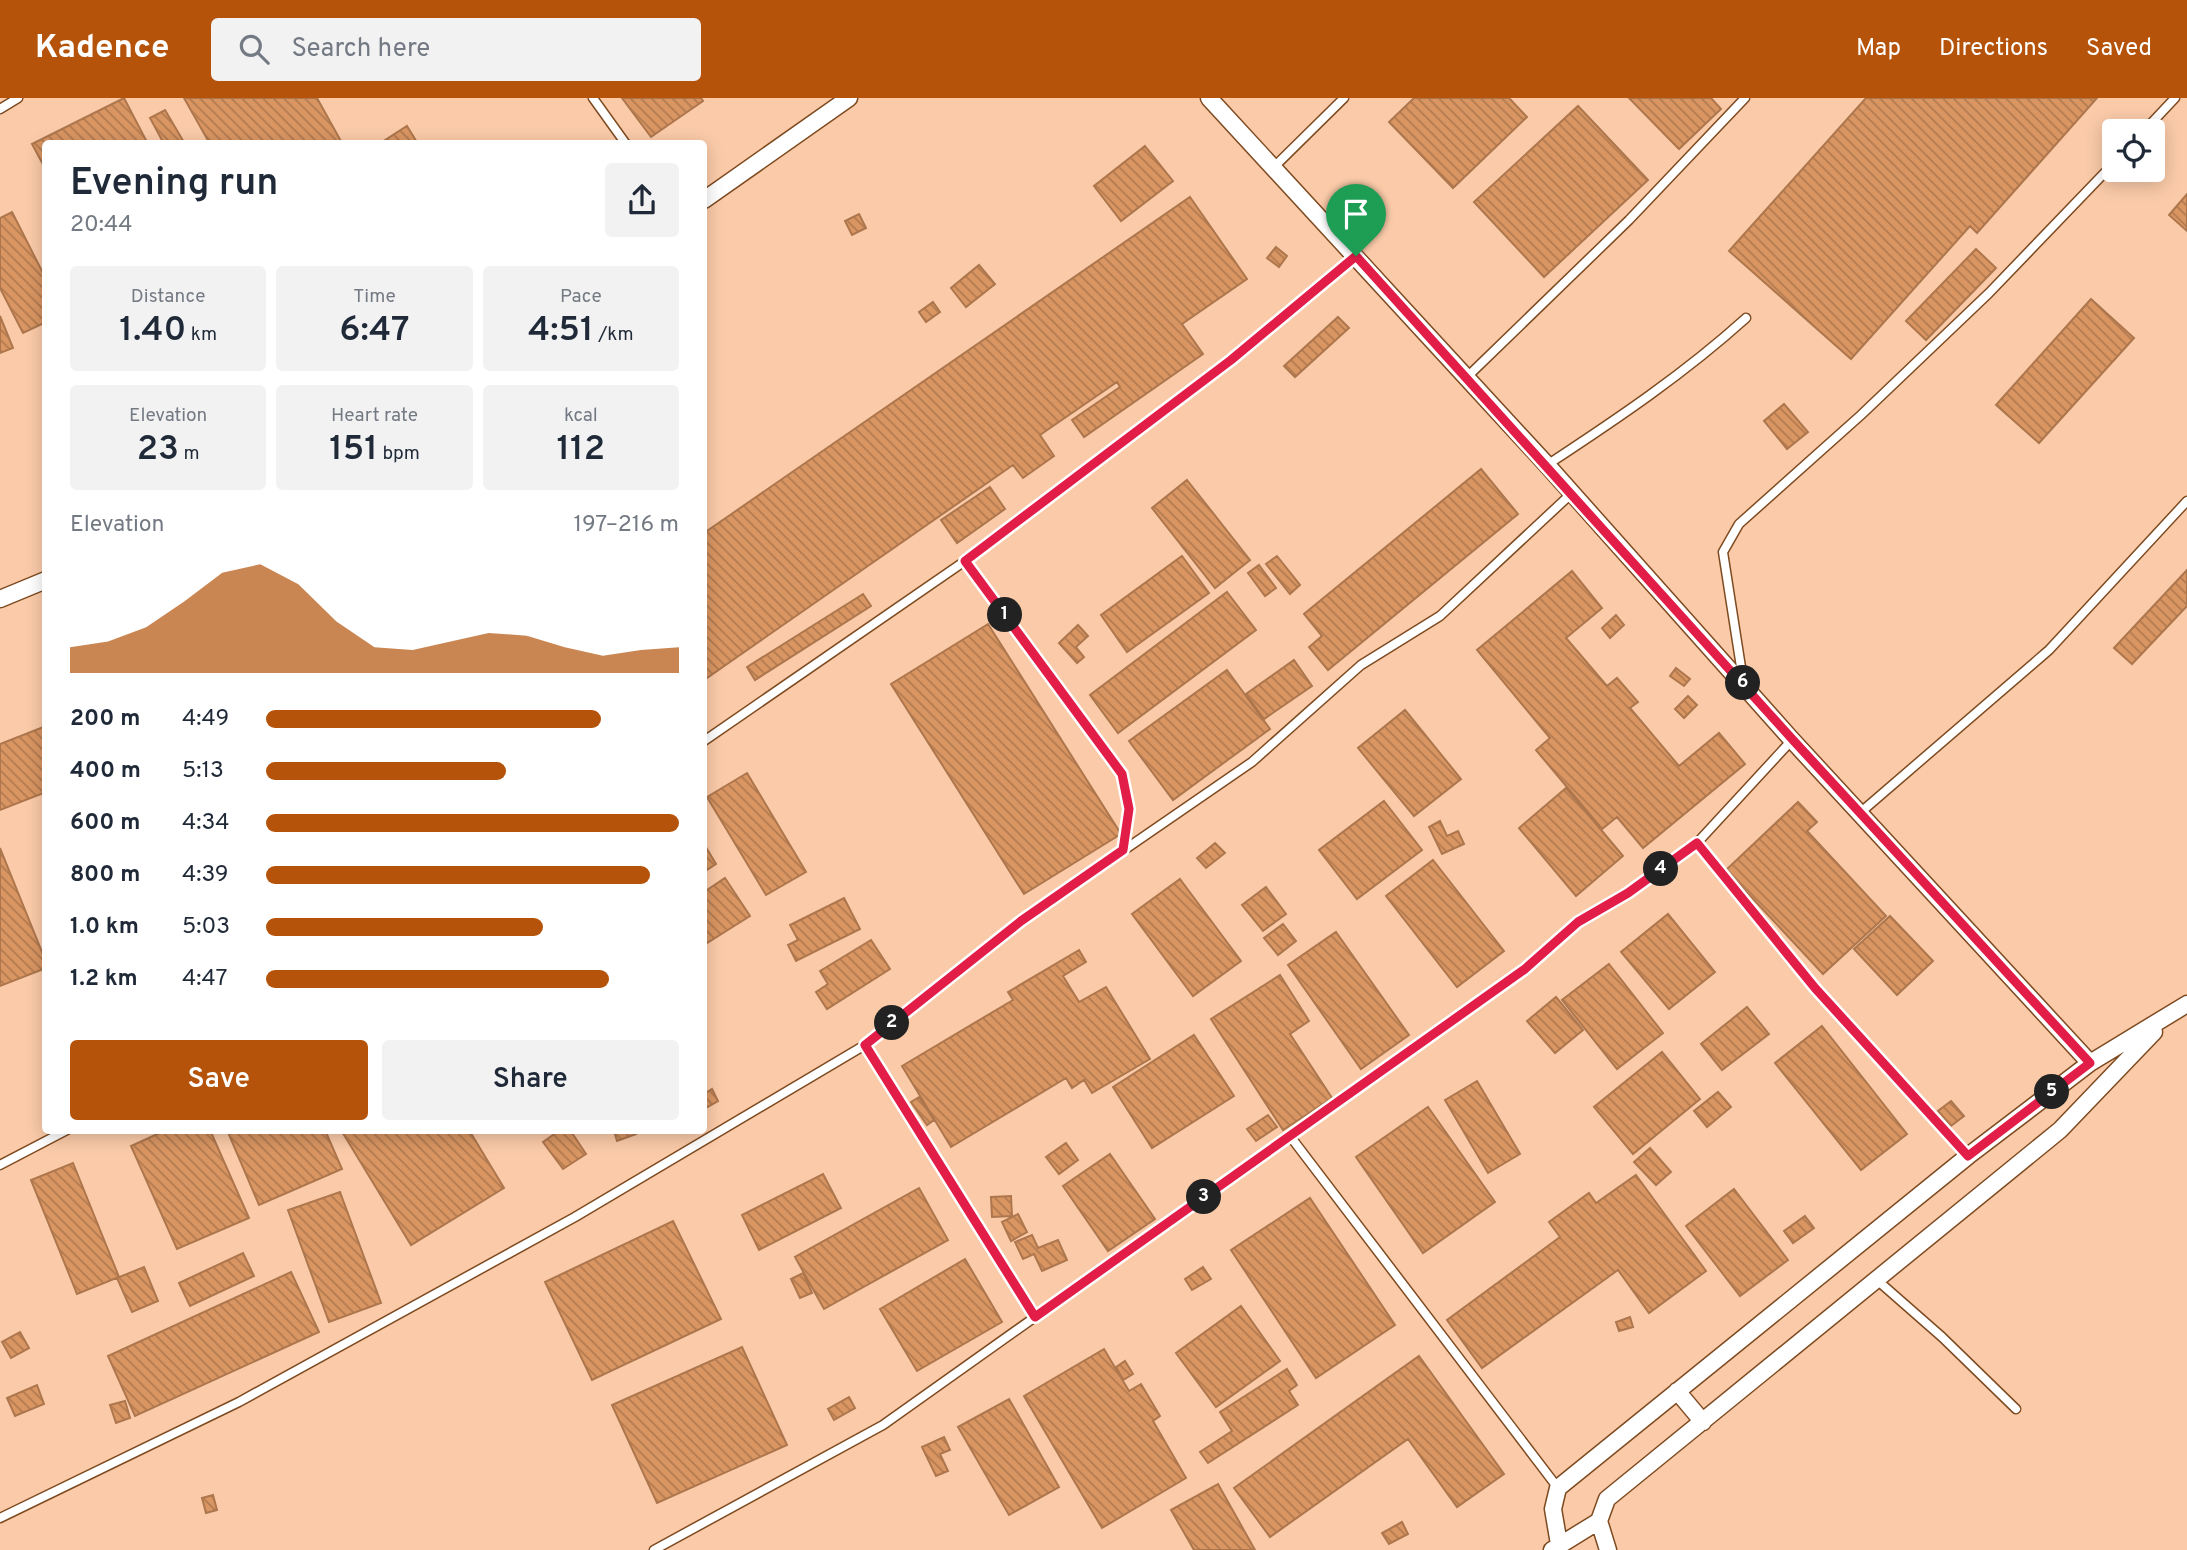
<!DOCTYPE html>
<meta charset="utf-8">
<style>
body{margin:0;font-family:Overpass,sans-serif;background:#f2f2f3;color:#1f2937;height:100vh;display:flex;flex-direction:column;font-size:26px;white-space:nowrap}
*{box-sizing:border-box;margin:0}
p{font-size:23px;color:#747a83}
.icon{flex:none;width:38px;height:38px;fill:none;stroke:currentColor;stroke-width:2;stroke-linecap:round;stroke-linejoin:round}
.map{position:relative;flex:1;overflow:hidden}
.sheet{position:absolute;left:42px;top:42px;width:665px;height:994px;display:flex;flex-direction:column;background:#fff;border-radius:7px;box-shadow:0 4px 18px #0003}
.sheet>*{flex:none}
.controls{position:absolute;left:2102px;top:21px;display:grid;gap:14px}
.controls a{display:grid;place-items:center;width:63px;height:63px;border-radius:7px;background:#fff;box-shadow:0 4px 18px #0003;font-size:35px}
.pin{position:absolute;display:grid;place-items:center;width:60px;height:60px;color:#fff;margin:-72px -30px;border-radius:50% 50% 50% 0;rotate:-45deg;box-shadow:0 0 7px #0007}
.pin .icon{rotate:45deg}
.km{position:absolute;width:35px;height:35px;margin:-18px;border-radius:50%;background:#222;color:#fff;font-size:19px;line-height:35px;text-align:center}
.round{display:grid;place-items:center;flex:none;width:74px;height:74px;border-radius:7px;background:#f2f2f3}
.head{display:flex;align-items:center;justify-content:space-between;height:119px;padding:0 28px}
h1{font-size:38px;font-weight:600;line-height:52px}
.figures{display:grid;grid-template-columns:repeat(3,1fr);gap:10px;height:119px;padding:7px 28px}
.figures div{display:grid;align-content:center;border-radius:7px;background:#f2f2f3;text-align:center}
.figures b{font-size:35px;font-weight:600}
.figures small{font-size:19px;font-weight:400}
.figures p{font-size:19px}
.chart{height:196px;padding:14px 28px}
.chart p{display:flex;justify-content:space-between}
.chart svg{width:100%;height:126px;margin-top:7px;fill:#b45309;opacity:.7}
.primary-button{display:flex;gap:14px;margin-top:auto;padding:14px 28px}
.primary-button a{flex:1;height:80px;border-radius:7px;background:#b45309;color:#fff;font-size:28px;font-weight:600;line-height:80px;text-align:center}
.primary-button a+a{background:#f2f2f3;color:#1f2937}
ul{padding:0 28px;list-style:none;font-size:23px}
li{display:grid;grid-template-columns:112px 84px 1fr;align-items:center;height:52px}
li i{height:18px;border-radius:9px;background:#b45309}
header{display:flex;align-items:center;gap:42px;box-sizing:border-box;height:98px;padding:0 35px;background:#b45309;color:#fff}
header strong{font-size:33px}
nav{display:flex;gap:38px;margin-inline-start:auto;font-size:24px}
.search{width:490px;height:63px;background:#f2f2f3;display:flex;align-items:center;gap:18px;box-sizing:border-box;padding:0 24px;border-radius:7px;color:#747a83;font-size:26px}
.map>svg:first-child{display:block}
.building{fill:url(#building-back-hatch);stroke:#ad764d;stroke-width:2}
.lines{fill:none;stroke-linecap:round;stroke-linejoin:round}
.service-casing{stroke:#7e4a20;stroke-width:11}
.minor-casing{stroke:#7e4a20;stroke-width:19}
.service{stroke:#fff;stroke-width:8}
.minor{stroke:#fff;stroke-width:16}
.route-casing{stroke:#fff;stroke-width:14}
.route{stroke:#e11d48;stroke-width:9}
</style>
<header>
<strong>Kadence</strong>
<div class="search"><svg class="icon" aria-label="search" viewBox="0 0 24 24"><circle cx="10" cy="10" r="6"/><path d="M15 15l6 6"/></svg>Search here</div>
<nav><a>Map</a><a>Directions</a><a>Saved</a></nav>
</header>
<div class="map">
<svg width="2187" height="1452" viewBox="0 0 2187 1452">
<defs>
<pattern id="building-back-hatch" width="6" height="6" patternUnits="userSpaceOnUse" patternTransform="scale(1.75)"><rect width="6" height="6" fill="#da9662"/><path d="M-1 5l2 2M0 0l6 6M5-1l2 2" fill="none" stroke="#b27a50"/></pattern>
</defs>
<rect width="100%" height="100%" fill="#fbcba9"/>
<path class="building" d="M124 0 148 46H46V72L32 46Z
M184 0H317L342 45 210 46Z
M622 0H701L703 3 651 39Z
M1414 0H1509L1527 19 1453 90 1389 24Z
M1629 0H1711L1721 11 1679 51Z
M1866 0H2097L1977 135 1970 128 1851 261 1729 153Z
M1578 8 1648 82 1544 179 1474 104Z
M165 12 185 46H164L150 20Z
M407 28 418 46H379Z
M1145 48 1173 83 1121 123 1094 88Z
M2187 96V133L2169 117Z
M1190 99 1247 181 1182 226 1203 256 1084 339 1072 322 1120 289 1117 284 1040 337 1054 358 1023 380 1013 367 704 582V435Z
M12 114 46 181V224L23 235 0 190V120Z
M859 116 866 130 852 137 845 123Z
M1276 149 1287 158 1279 169 1267 160Z
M1976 151 1996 170 1926 242 1906 223Z
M979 167 995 186 966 209 951 190Z
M2091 201 2134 240 2039 345 1996 307Z
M933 204 940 214 926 224 919 214Z
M0 218 13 250 0 255Z
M1338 219 1349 230 1295 279 1284 268Z
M1784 306 1808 334 1787 351 1764 323Z
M1481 371 1518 416 1328 572 1309 549 1322 538 1304 516Z
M1187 382 1250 462 1215 490 1152 410Z
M990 389 1005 411 957 445 941 422Z
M1182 458 1209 495 1127 554 1101 517Z
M1277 458 1300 487 1290 496 1266 466Z
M1259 467 1276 490 1265 498 1248 475Z
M2187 472V508L2132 566 2114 550Z
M1572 473 1602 510 1566 540 1607 588 1617 580 1638 604 1630 610 1679 668 1719 635 1745 666 1643 750 1617 719 1602 731 1536 652 1550 640 1477 552Z
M1227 494 1256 532 1118 635 1090 597Z
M863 496 871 508 755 582 747 569Z
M1616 517 1624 527 1610 540 1602 530Z
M988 526 1121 736 1024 796 891 586Z
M1078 527 1088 538 1076 549 1084 559 1077 565 1059 545Z
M1294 562 1312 588 1264 621 1246 596Z
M1676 570 1690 581 1684 588 1670 578Z
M1227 572 1270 631 1173 702 1129 643Z
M1688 598 1697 607 1684 620 1675 611Z
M1405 612 1461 681 1414 718 1358 650Z
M46 628V694L0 712V646Z
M747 675 806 774 766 797 707 699Z
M1566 690 1623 758 1576 798 1519 730Z
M1384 703 1422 752 1357 801 1319 752Z
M1798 704 1817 724 1807 733 1886 818 1823 876 1726 772Z
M1440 723 1447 738 1458 733 1464 746 1442 756 1429 729Z
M1215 745 1225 755 1206 770 1197 760Z
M704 746 716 766 704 774Z
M0 750 46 864V870L0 888Z
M1433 762 1504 853 1457 889 1386 798Z
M725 780 750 818 704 847V794Z
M1180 781 1241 863 1193 898 1132 816Z
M1266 789 1286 816 1263 833 1242 807Z
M844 800 860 831 796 863 788 847 798 842 790 827Z
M1668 816 1715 874 1669 911 1621 854Z
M1890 818 1933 863 1897 897 1854 851Z
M1283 826 1296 843 1278 857 1264 840Z
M1336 834 1409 937 1361 971 1288 867Z
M871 842 890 871 827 911 816 894 828 886 820 873Z
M1079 852 1086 864 1063 878 1079 904 1106 889 1150 961 1092 995 1084 982 1072 990 1066 980 951 1049 902 968 1013 902 1008 894Z
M1609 866 1663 935 1617 971 1562 902Z
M1280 877 1309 923 1290 936 1332 1000 1283 1032 1211 921Z
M1556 899 1583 932 1555 955 1527 923Z
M1747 909 1769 936 1722 972 1701 946Z
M1822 928 1907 1036 1861 1072 1775 965Z
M1194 937 1234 998 1152 1050 1113 989Z
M1662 954 1700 1001 1633 1056 1594 1009Z
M1477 983 1520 1056 1488 1075 1445 1002Z
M712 991 718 1003 704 1011V996Z
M1718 994 1731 1009 1707 1029 1694 1013Z
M919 999 934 1022 927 1027 911 1004Z
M1951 1003 1964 1018 1951 1028 1938 1013Z
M1428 1009 1495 1104 1423 1155 1356 1059Z
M1268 1017 1277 1029 1256 1043 1247 1031Z
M166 1032H210L249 1120 177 1151 131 1048Z
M227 1032H325L342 1071 259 1107Z
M341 1032H469L504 1090 411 1147Z
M560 1032H570L586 1056 563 1071 543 1044Z
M635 1032 636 1036 617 1043 614 1033Z
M1066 1045 1078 1062 1059 1076 1046 1059Z
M1650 1050 1671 1074 1656 1087 1634 1064Z
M1110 1056 1155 1121 1108 1153 1063 1088Z
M73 1065 119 1179 77 1196 31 1082Z
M823 1076 841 1110 759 1152 742 1117Z
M1636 1077 1706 1173 1649 1215 1618 1172 1482 1270 1447 1222 1560 1139 1549 1124 1589 1095 1596 1105Z
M919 1090 948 1142 824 1211 795 1159Z
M1734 1091 1788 1162 1740 1198 1686 1128Z
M340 1094 381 1205 329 1224 288 1112Z
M1011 1098 1012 1118 992 1119 991 1099Z
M1310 1100 1395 1227 1316 1280 1231 1152Z
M1018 1116 1027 1134 1011 1143 1002 1124Z
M1805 1118 1814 1130 1793 1145 1784 1133Z
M673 1123 721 1221 592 1282 545 1184Z
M1032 1137 1038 1150 1058 1142 1067 1162 1042 1173 1034 1156 1023 1161 1015 1144Z
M243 1155 254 1178 190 1208 179 1185Z
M965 1161 1002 1224 917 1273 880 1211Z
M144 1169 158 1203 132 1214 117 1180Z
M1203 1169 1211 1181 1192 1192 1185 1181Z
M291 1174 319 1234 135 1318 108 1258Z
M803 1175 812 1195 800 1200 791 1181Z
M1241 1208 1280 1263 1216 1309 1176 1255Z
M1630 1219 1633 1229 1619 1233 1616 1224Z
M20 1234 29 1250 11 1260 2 1244Z
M742 1249 787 1347 657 1405 612 1307Z
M1104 1251 1129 1293 1141 1286 1160 1318 1153 1323 1186 1380 1102 1430 1024 1298Z
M1419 1258 1504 1376 1457 1409 1408 1341 1270 1439 1234 1390Z
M1125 1263 1133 1276 1123 1282 1116 1269Z
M1287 1271 1297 1287 1289 1293 1298 1307 1208 1365 1200 1354 1232 1333 1220 1314Z
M37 1287 44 1306 15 1318 7 1300Z
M849 1299 855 1310 834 1322 828 1311Z
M1009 1301 1059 1389 1009 1417 958 1329Z
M125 1303 130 1320 116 1325 110 1307Z
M944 1339 950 1352 940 1356 948 1373 936 1378 922 1349Z
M1218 1386 1255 1452H1194L1171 1412Z
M213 1397 217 1412 206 1415 202 1400Z
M1402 1424 1408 1436 1389 1446 1382 1435Z"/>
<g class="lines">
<defs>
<path id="service" d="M593 0 626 46
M0 11 18 0
M2144 33 2175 0
M1272 71 1344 0
M1466 280 1629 122 1745 0
M1547 367C1617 321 1684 276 1746 220
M965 463 1122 676 1129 711 1123 752
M1743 582 1723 454 1739 426 1861 317 1989 195 2114 65
M704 643 965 463 1231 262 1356 157
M1861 714 2049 552 2187 403
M1697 745 1815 890 1968 1058
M865 947 1035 1219
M1290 1038 1558 1390
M0 1067 67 1032
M1877 1182 1942 1239 2016 1311
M0 1420 239 1304 575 1119 865 947 1021 823 1252 664 1361 567 1440 518 1572 395
M654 1452 883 1327 1525 871 1578 824 1628 795 1697 745 1792 642"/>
<path id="minor" d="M1209 0 1547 367 1792 642 2090 965
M704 102 849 0
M0 501 46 482
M1677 1293 1703 1324
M1552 1452 1599 1423
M1560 1452 1553 1411 1558 1390 1968 1058 2090 965 2187 906
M1608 1452 1599 1423 1607 1401 2060 1032 2154 934"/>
</defs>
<use href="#service" class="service-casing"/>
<use href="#minor" class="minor-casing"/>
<use href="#service" class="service"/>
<use href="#minor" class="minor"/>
</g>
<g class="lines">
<defs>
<path id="route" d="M1356 158 1793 642 2090 965 1968 1058 1815 890 1697 745 1628 795 1578 824 1525 871 1035 1219 865 947 1021 823 1123 752 1129 711 1122 676 965 463 1231 262Z"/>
</defs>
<use href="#route" class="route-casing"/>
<use href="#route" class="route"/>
</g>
</svg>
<div class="controls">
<a><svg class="icon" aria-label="locate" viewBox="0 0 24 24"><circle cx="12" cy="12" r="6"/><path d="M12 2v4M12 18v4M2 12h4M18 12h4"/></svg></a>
</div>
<div class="pin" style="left:1356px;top:158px;background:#1e9e55"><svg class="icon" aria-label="arrive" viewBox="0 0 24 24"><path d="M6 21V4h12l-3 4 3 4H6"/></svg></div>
<b class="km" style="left:1005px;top:517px">1</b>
<b class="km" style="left:892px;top:925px">2</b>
<b class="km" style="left:1204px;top:1099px">3</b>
<b class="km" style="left:1661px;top:771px">4</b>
<b class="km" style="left:2052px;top:994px">5</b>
<b class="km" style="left:1743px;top:585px">6</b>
<section class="sheet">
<div class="head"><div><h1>Evening run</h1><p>20:44</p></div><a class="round"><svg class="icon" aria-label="share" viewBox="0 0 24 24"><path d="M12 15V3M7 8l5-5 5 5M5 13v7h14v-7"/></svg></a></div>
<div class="figures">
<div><p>Distance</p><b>1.40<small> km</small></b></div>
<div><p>Time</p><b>6:47</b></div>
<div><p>Pace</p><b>4:51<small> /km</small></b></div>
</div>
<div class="figures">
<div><p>Elevation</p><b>23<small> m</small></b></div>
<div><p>Heart rate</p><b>151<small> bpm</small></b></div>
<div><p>kcal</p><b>112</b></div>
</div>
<div class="chart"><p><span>Elevation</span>197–216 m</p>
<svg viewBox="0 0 160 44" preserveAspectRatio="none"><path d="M0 44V35L10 33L20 28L30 19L40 9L50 6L60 13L70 26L80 35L90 36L100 33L110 30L120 31L130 35L140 38L150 36L160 35V44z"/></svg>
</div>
<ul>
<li><b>200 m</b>4:49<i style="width:81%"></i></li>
<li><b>400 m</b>5:13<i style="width:58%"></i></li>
<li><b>600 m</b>4:34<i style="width:100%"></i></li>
<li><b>800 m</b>4:39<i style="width:93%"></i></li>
<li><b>1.0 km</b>5:03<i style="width:67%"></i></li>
<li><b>1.2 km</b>4:47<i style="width:83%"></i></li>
</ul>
<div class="primary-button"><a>Save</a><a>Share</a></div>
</section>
</div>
